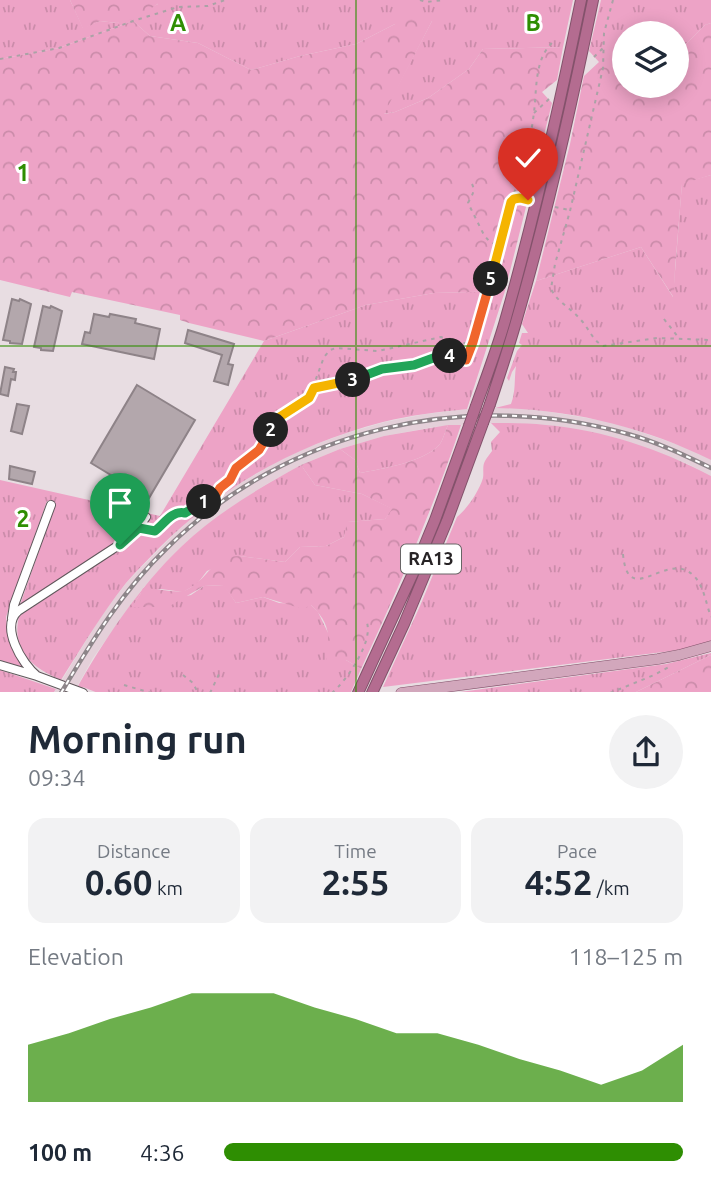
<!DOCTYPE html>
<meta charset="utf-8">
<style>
body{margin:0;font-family:Ubuntu,sans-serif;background:#f2f2f3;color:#1f2937;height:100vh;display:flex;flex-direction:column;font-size:26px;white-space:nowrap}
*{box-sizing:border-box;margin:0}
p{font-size:23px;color:#747a83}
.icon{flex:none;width:38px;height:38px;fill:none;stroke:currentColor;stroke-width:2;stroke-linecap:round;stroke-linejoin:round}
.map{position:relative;height:692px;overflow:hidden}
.details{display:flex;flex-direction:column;background:#fff;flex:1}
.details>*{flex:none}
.fabs{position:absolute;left:612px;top:21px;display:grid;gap:14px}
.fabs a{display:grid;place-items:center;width:77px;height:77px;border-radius:50%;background:#fff;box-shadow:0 4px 18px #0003;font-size:35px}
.pin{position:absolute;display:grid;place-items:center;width:60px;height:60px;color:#fff;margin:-72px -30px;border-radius:50% 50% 50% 0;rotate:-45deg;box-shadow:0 0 7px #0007}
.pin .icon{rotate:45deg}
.km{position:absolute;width:35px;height:35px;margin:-18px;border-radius:50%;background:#222;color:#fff;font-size:19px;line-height:35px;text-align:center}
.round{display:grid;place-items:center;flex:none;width:74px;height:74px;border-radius:37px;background:#f2f2f3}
.head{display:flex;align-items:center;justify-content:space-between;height:119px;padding:0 28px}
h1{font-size:38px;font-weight:700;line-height:52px}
.figures{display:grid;grid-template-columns:repeat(3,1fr);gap:10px;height:119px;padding:7px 28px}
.figures div{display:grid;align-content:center;border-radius:18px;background:#f2f2f3;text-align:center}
.figures b{font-size:35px;font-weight:700}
.figures small{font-size:19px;font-weight:400}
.figures p{font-size:19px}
.chart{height:196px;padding:14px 28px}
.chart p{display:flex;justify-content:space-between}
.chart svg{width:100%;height:126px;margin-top:7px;fill:#2e8e02;opacity:.7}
ul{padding:0 28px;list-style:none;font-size:23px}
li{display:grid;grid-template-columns:112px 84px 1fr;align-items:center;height:52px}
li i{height:18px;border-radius:9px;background:#2e8e02}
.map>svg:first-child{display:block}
.built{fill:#e4d0d9}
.grass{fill:url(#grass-tufts)}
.forest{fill:url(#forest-crowns)}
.building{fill:#b3a7ac;stroke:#8e8388;stroke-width:2}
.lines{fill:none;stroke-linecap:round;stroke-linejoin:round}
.minor-casing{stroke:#60575b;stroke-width:10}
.major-casing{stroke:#83526b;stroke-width:11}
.highway-casing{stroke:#83526b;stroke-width:12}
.path{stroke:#aba2a6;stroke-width:2;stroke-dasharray:3.5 5;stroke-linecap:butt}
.minor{stroke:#fff;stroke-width:8}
.major{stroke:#d2a7bc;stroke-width:10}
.highway{stroke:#b46c90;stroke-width:10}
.rail-casing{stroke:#8d8589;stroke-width:4.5}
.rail{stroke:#fff;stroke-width:2;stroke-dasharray:5;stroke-linecap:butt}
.highway-bridge-casing{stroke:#83526b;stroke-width:12;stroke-linecap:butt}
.highway-bridge{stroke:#b46c90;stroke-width:10}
.split-1-casing{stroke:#fff;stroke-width:14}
.split-2-casing{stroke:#fff;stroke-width:14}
.split-3-casing{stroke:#fff;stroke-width:14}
.split-4-casing{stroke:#fff;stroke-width:14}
.split-5-casing{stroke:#fff;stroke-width:14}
.split-6-casing{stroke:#fff;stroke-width:14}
.split-1{stroke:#22a559;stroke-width:9}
.split-2{stroke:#f0652b;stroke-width:9}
.split-3{stroke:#f5b400;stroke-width:9}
.split-4{stroke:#22a559;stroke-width:9}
.split-5{stroke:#f0652b;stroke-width:9}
.split-6{stroke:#f5b400;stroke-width:9}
.grid{fill:none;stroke:#2e8e02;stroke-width:2;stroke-opacity:0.55}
.labels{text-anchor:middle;stroke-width:6;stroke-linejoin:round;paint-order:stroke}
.shield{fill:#fff;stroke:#686566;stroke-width:2}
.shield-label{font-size:18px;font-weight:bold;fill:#272325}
.grid-label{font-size:23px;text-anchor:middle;font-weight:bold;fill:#2e8e02;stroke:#fff;stroke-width:6;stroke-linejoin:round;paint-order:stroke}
</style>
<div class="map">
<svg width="711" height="693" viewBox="0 0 711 693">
<defs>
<pattern id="grass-tufts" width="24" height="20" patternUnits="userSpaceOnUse" patternTransform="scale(1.75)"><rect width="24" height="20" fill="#eda3c6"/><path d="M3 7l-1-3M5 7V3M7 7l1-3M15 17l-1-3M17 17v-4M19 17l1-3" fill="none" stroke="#cb8caa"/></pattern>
<pattern id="forest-crowns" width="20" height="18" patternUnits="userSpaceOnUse" patternTransform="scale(1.75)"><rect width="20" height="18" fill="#eda3c6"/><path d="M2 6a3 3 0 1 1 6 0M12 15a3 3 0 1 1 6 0" fill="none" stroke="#cb8caa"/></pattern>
</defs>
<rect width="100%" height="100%" fill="#e8dde2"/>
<path class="built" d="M495 408H526L611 422 688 448 711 460V476L688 464 620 439 585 431 547 425 491 423 434 427 384 436 340 449 301 465 265 485 224 512 182 546 143 588 93 658 74 692 54 693 103 613 127 582 175 533 202 509 239 484 280 460 311 446 347 433 385 422 426 414 467 409Z"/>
<path class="grass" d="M0 0H70L83 28 100 21 117 23 158 4V0H573L563 47 483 49 469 69 428 98 395 112 383 114 432 21 395 24 356 44 300 56 251 70 198 43 150 36 133 21 59 48 0 59Z
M601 0H711V23L705 25 679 51H677V33H625V47H590Z
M711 175V460C644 427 570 409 495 408L511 404C516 391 514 380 516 366L512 372 509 381 507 378 517 351 522 345 519 343 522 333H528L522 324 536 281 641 247 673 297 682 183Z
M505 291 467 409C439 412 411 415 383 422 296 445 223 485 159 548 148 560 136 571 126 583 102 613 82 647 61 680 32 668 11 650 19 616L119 550 134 539 144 526 138 522 125 536 20 605 55 505 47 501 6 617 9 641 22 667 0 660V480L160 516 264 341 366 305 434 293Z
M491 423C509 423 528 423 546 425 603 430 660 449 711 476V641L695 647 671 651 383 687 420 606 457 517C468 508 479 491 483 478 484 472 482 466 485 461 487 457 490 454 492 451L491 442 500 432Z
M448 425C445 431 443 441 439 445 424 462 381 469 360 473L355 460 340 449 384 436Z
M301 465 315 485 362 494 393 509 385 519 348 522 344 537 326 546 300 547 285 562 240 556 207 571 197 584 183 592 161 589 141 593 133 606 191 595 204 586 224 585 236 603 263 597 279 603 311 605 318 612 329 635 346 660 361 669 351 692 98 693 83 687 80 692 74 693C104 640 138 588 182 546 217 513 259 488 301 465Z
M711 653V655L636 692 453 693 666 664Z
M0 670 56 689 54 692H0Z"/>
<path class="forest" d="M70 0H158L159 3 137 18 117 23 100 21 83 29Z
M412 3 432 21 384 114 395 112 428 98 469 69 483 49 563 47 557 80 542 92 552 103 505 291 434 293 366 305 264 341 189 323 180 320V315L72 292 70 297 0 280V59L59 48 133 21 150 36 198 43 251 70 300 56 356 44 395 24Z
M711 23V175L682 184 675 269 674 298 641 247 536 281 570 144 584 76 599 62 589 51 590 47H625V86H677V51H679L705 25Z
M448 425H461C433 509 398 589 361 669L346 660 326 663C329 637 332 625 311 605L303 609 263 597 236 603 223 585 204 586 168 607H132L141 593 143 588C152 588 176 593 183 591 197 588 211 567 222 557L240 556 285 562 300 547 326 546 344 537 347 522 385 519 392 509 362 494 315 485 301 465 340 449 355 460 360 473C381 469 424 462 439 445 443 441 445 431 448 425Z
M711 655V692H636Z"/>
<path class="building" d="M12 299 19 301 20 299 31 304 22 344 10 343V341L3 340Z
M43 306 50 308 51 306 62 311 53 351 41 350V348L34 347Z
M94 314 109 317 110 314 136 319 135 323 160 329 154 359 82 344 85 332 90 333Z
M188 330 234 344 228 364 233 365 228 385 214 381 222 355 185 343Z
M5 367 14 369 13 372H16L15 380 11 379 8 396 0 394Z
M137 385 195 420 149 498 91 463Z
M17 404 29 406 22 434 11 431Z
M10 466 35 472 32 484 9 479Z"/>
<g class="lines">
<defs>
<path id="minor" d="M12 618 14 605 51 505
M0 665 37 676 83 693
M37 676C22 664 0 627 18 611L125 541 135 532 146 517"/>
<path id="major" d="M401 693 658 659 679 655 711 646"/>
<path id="highway" d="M490 404C499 377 508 350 516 322 547 216 571 108 593 0
M476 406C486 378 497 349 505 321 535 215 559 108 581 0
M358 693 414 571 435 520 469 426
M372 693 404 624 447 521 483 423"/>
</defs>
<use href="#minor" class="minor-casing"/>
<use href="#major" class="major-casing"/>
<use href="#highway" class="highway-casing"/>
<path class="path" d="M420 0 426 2 444 0
M613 0 604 33 603 68 570 211 555 264 551 289C558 303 571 308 580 319 589 328 592 340 603 346L657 338 711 340
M594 57 603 48
M0 59 59 48 133 21 178 7 208 6 225 0
M534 113 549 99
M472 184C476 192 471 196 468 203L484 235 489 241 493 243 501 242
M515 198 527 199
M555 207 569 210
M664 319 678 337
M314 388 340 384 382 369 414 365 436 357 453 355 466 360 484 306 511 202C514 197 514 192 516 187 525 162 531 138 534 112 537 89 534 58 554 41
M147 530 155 531C164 524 172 510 185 513L209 498 216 495 221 488 231 480 236 468 259 450 278 418 309 398 324 357 330 350 336 348 378 351 441 337 458 344 471 342
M623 554C628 611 667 548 694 576 704 586 706 604 711 617
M183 675 193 683 198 693
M124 685 151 693
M210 693 221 670
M332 693C347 680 373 642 367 623
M610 693 654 675 669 667"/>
<use href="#minor" class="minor"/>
<use href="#major" class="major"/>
<use href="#highway" class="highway"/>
<defs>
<path id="rail" d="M61 693C92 641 123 590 167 548 287 429 466 388 628 434 657 442 684 455 711 468"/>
</defs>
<use href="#rail" class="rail-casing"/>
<use href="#rail" class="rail"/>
<defs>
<path id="highway-bridge" d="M483 423 490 404
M469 426 476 406"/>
</defs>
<use href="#highway-bridge" class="highway-bridge-casing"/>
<use href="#highway-bridge" class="highway-bridge"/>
</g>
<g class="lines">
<defs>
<path id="split-1" d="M120 545 139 528 155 531C164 524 172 510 185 513L204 502"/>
<path id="split-2" d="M204 502 216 495 220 488 230 480 236 468 259 450 271 430"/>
<path id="split-3" d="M271 430 278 418 309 398 314 388 353 380"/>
<path id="split-4" d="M353 380 382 369 414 365 436 357 450 356"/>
<path id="split-5" d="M450 356 466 360 473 342 491 279"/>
<path id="split-6" d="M491 279 511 202 514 199 520 198 528 200"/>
</defs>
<use href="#split-1" class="split-1-casing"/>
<use href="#split-2" class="split-2-casing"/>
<use href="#split-3" class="split-3-casing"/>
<use href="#split-4" class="split-4-casing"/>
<use href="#split-5" class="split-5-casing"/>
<use href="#split-6" class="split-6-casing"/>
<use href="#split-1" class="split-1"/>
<use href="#split-2" class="split-2"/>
<use href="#split-3" class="split-3"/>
<use href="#split-4" class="split-4"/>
<use href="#split-5" class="split-5"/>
<use href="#split-6" class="split-6"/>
</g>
<path class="grid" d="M356 0V693M0 346H711"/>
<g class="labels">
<rect class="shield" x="401" y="544.5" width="60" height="29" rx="5"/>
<g class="shield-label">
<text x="431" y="565">RA13</text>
</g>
</g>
<g class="grid-label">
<text x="178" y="31">A</text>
<text x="533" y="31">B</text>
<text x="23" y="181">1</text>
<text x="23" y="527">2</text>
</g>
</svg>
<div class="fabs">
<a><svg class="icon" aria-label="layers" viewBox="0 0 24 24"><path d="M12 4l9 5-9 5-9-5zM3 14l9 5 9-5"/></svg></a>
</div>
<div class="pin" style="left:120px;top:545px;background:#1e9e55"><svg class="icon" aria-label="arrive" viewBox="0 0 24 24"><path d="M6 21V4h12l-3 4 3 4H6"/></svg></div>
<div class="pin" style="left:528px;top:200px;background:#d93025"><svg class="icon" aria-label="check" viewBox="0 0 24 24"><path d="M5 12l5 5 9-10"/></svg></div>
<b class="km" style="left:204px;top:502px">1</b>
<b class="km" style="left:271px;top:430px">2</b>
<b class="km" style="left:353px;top:380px">3</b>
<b class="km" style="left:450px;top:356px">4</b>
<b class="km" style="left:491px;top:279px">5</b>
</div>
<section class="details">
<div class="head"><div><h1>Morning run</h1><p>09:34</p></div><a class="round"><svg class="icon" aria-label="share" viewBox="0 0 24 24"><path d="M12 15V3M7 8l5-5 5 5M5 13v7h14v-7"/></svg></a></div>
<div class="figures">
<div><p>Distance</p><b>0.60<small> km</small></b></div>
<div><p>Time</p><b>2:55</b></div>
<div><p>Pace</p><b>4:52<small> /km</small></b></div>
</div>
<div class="chart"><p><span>Elevation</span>118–125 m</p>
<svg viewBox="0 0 160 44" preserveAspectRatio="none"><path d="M0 44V24L10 20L20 15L30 11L40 6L50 6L60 6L70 11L80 15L90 20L100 20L110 24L120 29L130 33L140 38L150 33L160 24V44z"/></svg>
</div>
<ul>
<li><b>100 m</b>4:36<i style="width:100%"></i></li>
</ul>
</section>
